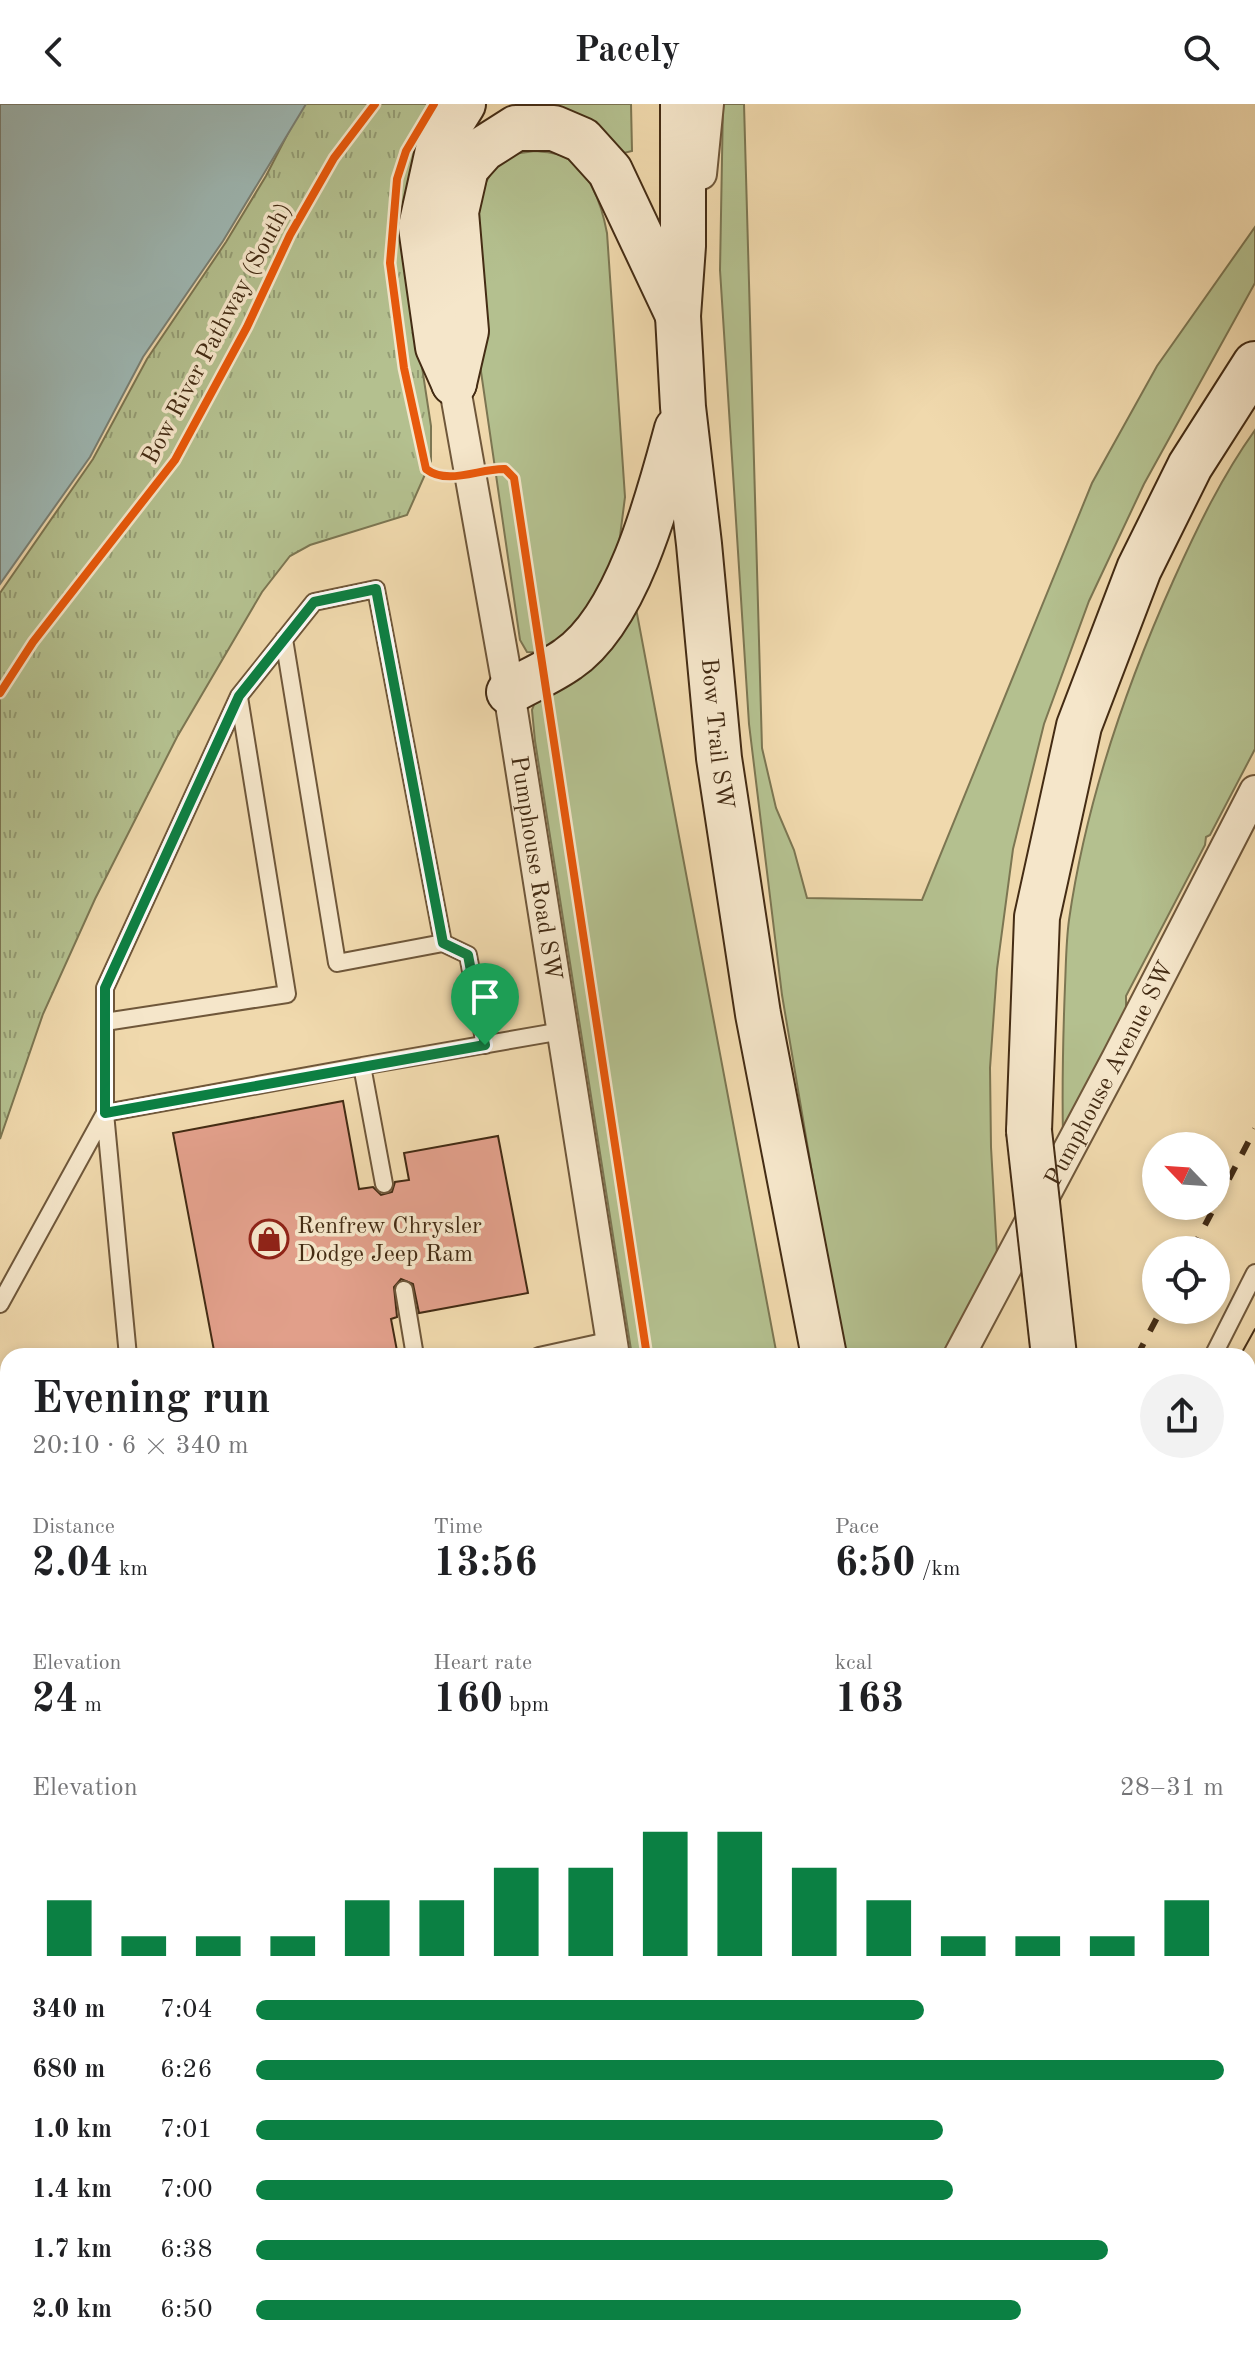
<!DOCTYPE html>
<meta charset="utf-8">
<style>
body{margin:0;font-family:"Old Standard TT",serif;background:#f2f2f2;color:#202124;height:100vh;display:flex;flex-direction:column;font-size:30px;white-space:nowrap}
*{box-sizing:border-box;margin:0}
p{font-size:26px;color:#757577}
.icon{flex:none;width:44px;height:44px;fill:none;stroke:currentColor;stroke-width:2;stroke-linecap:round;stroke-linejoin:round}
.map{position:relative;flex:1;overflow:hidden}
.drawer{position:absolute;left:0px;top:1244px;width:1256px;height:1008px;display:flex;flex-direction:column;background:#fff;border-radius:24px 24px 0 0;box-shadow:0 4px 12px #0003}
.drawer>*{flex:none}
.needle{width:52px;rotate:295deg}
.fabs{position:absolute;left:1142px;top:1028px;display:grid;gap:16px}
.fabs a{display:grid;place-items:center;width:88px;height:88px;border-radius:50%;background:#fff;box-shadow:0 4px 12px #0003;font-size:40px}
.pin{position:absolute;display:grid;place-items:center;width:68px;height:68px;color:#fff;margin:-82px -34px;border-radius:50% 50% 50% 0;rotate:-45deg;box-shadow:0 0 8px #0007}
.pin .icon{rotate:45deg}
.round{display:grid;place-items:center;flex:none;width:84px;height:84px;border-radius:42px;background:#f2f2f2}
.overview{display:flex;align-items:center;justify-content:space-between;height:136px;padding:0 32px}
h1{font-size:44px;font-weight:700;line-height:60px}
.metrics{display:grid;grid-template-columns:repeat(3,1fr);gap:12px;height:136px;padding:8px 32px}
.metrics div{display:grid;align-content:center}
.metrics b{font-size:40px;font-weight:700}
.metrics small{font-size:22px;font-weight:400}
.metrics p{font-size:22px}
.chart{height:224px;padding:16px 32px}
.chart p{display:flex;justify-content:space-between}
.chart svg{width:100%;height:144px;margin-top:8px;stroke:#0b8043;stroke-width:6}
ul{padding:0 32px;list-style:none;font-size:26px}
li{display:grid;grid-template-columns:128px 96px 1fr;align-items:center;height:60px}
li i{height:20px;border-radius:10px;background:#0b8043}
header{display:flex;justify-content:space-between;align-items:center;height:104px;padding:0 32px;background:#fff;font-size:36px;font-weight:700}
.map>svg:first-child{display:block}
.grass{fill:#b4c08f;stroke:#7c7652;stroke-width:2}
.park{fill:url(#park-tufts);stroke:#7c7652;stroke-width:2}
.water{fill:#9eb8b4;stroke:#7a8074;stroke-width:2}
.building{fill:#e19f8a;stroke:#442c14;stroke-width:2}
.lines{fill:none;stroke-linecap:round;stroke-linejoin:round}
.lane-casing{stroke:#6f573a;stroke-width:20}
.street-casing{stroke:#6f573a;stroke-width:34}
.secondary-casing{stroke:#442c14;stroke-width:48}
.highway-casing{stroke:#442c14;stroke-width:48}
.lane{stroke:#f5e6ca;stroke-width:16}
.street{stroke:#f5e6ca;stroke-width:30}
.secondary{stroke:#f5e6ca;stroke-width:44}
.highway{stroke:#f0d9ad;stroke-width:44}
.tram{stroke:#442c14;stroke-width:2}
.rail{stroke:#442c14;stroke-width:6;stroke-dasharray:14 14;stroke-linecap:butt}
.secondary-bridge-casing{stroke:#442c14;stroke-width:48;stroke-linecap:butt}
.secondary-bridge{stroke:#f5e6ca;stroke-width:44}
.cycleway-casing{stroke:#f5e6ca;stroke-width:13}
.cycleway{stroke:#e8590c;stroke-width:8}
.route-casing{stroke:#fff;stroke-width:16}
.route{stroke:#0b8043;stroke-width:10}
.labels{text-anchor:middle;stroke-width:7;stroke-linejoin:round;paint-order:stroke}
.street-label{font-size:24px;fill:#442c14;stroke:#f5e6ca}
.poi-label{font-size:24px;fill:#442c14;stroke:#f5e6ca;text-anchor:start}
</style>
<header><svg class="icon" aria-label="back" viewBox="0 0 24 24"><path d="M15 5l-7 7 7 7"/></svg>Pacely<svg class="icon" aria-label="search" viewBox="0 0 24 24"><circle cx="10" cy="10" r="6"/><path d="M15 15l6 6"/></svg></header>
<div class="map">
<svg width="1255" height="2252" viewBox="0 0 1255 2252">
<defs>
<pattern id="park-tufts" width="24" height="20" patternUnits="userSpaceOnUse" patternTransform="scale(2)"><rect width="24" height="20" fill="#b4c08f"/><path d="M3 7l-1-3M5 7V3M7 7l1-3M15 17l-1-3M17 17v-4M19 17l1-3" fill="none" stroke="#949c74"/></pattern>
</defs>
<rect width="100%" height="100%" fill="#f0d9ad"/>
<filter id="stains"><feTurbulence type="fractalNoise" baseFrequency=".0025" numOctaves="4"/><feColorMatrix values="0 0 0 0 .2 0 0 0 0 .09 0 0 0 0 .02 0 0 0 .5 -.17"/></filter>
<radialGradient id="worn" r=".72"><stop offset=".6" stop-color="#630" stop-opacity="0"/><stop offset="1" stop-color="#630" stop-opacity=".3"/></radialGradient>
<path class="grass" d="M531 0H631L632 47 620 50 527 5Z
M723 0H744L762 644 776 704 794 746 807 794 922 796 1092 379 1157 262 1255 123V179L1144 380 1089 497 1044 620 1013 745 997 865 990 964 991 1043 997 1150 943 1252H843L782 891 749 620 720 166Z
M535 47C543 48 553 48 560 51 589 61 602 102 607 129L625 393 617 456 612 455 601 484 552 549 527 548 520 536 479 254 477 111 486 78 493 66 513 50Z
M1255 326V645L1210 731 1206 733 1205 741 1126 892V909L1063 1034C1062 983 1063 933 1065 882 1066 860 1066 838 1069 816 1086 697 1125 584 1174 475 1197 424 1222 372 1255 326Z
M635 499 777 1252H632L535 637 532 606 535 598Z
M1248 1928 1255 1932V2170L1248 2134Z"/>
<path class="park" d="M303 0H444L420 250 431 322V357L407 411 310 441 290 452 262 488 177 633 95 795 43 910 0 1035V489L93 355 147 255 226 138 266 72Z
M0 1897H8V2244H487L482 2252H0Z"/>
<path class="water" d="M0 0H306L223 137 143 253 90 353 0 480Z"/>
<path class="building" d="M343 997 359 1085 373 1083 381 1091 392 1088 395 1078 409 1076 404 1049 498 1032 528 1189 419 1209 413 1180 401 1175 394 1183 397 1213 391 1215 398 1252H215L173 1029Z"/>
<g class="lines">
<defs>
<path id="lane" d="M284 535 337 859 443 839 376 485 314 498 239 592 105 884V1009L362 962
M443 839 468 851 485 941
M105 918 287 890 239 593
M105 1009 128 1252
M384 1080 362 962 562 927
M404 1186 415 1252
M0 1200 105 1009
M539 1252 612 1236
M1213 1252 1255 1169
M1248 1284 1255 1288
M0 1293 8 1292
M0 1352 8 1350
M0 1566 8 1567
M1248 1628 1255 1632
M1248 1914 1255 1917
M434 2252 435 2244"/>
<g id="street">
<path d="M701 70 708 0"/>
<path id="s1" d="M454 279 509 588 614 1252"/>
<path id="s2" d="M959 1252 1117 955 1255 687"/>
</g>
<g id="secondary">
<path id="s3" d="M683 0V142L678 212 683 303 699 440 719 654 758 910 824 1252"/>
<path d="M454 279 466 227 456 108 466 64 483 45 516 24H554L582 36 610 67 677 209"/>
<path d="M454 279 438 243 421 123 440 37 463 0"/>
<path d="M509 588C528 577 550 568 568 555 628 514 659 392 677 325"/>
<path d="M1029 1027 1037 813 1079 622 1139 465 1190 362 1255 260"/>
<path d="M1248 1722 1255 1709"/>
<path d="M1013 2244 1014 2252"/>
<path d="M1062 2244 1064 2252"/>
<path d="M1127 2244 1129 2252"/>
<path d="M1226 2244 1227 2252"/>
</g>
<path id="highway" d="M1248 2192 1255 2224
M979 2244V2252"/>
</defs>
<use href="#lane" class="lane-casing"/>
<use href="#street" class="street-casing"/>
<use href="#secondary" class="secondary-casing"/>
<use href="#highway" class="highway-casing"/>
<use href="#lane" class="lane"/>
<use href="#street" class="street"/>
<use href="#secondary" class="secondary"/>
<use href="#highway" class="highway"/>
<path class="tram" d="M1240 1252 1255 1225
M1248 1283 1255 1270
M1071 2244 1073 2252
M1090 2244 1092 2252"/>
<path class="rail" d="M1216 1100 1255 1025
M1192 1146 1215 1102
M1137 1252 1161 1206
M590 2252 595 2244"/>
<defs>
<path id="secondary-bridge" d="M1029 1027 1054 1252"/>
</defs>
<use href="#secondary-bridge" class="secondary-bridge-casing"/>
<use href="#secondary-bridge" class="secondary-bridge"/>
<defs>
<path id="cycleway" d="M434 0 406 47 397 75 390 159 404 264 426 365C448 382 480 364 505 365L514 374 647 1252
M0 589 33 538 175 356 247 223 290 131 334 54 375 0"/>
</defs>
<use href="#cycleway" class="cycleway-casing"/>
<use href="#cycleway" class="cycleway"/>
</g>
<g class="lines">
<defs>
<path id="route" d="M376 485 443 839 468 851 485 941 105 1009V884L239 592 314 498Z"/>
</defs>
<use href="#route" class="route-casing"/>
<use href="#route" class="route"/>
</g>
<defs>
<symbol id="shop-ring" viewBox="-11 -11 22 22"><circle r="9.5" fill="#f5e6ca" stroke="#8f2418" stroke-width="1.5"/><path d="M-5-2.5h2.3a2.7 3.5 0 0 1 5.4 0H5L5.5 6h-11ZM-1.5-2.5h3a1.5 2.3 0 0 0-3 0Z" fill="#8f2418"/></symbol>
</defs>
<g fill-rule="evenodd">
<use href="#shop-ring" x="247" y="1113" width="44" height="44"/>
</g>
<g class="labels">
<g class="street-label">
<text transform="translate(216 229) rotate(-62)" y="8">Bow River Pathway (South)</text>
<text dy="8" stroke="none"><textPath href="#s3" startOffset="632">Bow Trail SW</textPath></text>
<text dy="8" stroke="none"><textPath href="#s1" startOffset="492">Pumphouse Road SW</textPath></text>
<text dy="8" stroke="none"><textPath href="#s2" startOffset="320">Pumphouse Avenue SW</textPath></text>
</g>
<g class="poi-label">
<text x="297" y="1129">Renfrew Chrysler<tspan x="297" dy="28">Dodge Jeep Ram</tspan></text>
</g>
</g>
<rect width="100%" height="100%" filter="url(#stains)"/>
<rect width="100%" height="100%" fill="url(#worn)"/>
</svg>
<div class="fabs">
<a><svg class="needle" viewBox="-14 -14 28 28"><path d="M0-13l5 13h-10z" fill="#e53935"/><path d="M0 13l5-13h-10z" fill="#757577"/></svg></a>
<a><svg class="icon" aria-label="locate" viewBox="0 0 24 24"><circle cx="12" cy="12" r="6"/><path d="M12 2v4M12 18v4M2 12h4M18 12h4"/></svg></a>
</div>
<div class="pin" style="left:485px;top:941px;background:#1e9e55"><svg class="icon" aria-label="arrive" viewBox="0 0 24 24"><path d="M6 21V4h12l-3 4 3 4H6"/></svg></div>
<section class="drawer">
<div class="overview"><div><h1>Evening run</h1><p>20:10 · 6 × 340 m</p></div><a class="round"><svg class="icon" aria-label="share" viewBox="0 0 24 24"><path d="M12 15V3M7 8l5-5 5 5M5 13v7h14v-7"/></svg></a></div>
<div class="metrics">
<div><p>Distance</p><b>2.04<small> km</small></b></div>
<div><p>Time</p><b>13:56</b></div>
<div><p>Pace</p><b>6:50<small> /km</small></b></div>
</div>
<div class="metrics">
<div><p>Elevation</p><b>24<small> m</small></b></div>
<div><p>Heart rate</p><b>160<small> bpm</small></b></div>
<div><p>kcal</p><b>163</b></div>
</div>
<div class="chart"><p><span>Elevation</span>28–31 m</p>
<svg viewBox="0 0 160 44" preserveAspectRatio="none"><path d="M5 44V27M15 44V38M25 44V38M35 44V38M45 44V27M55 44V27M65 44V17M75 44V17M85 44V6M95 44V6M105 44V17M115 44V27M125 44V38M135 44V38M145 44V38M155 44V27"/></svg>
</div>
<ul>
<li><b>340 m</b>7:04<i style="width:69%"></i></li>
<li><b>680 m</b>6:26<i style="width:100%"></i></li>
<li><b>1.0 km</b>7:01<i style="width:71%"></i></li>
<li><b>1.4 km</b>7:00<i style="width:72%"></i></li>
<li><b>1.7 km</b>6:38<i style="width:88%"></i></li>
<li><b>2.0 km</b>6:50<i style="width:79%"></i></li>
</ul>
</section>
</div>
